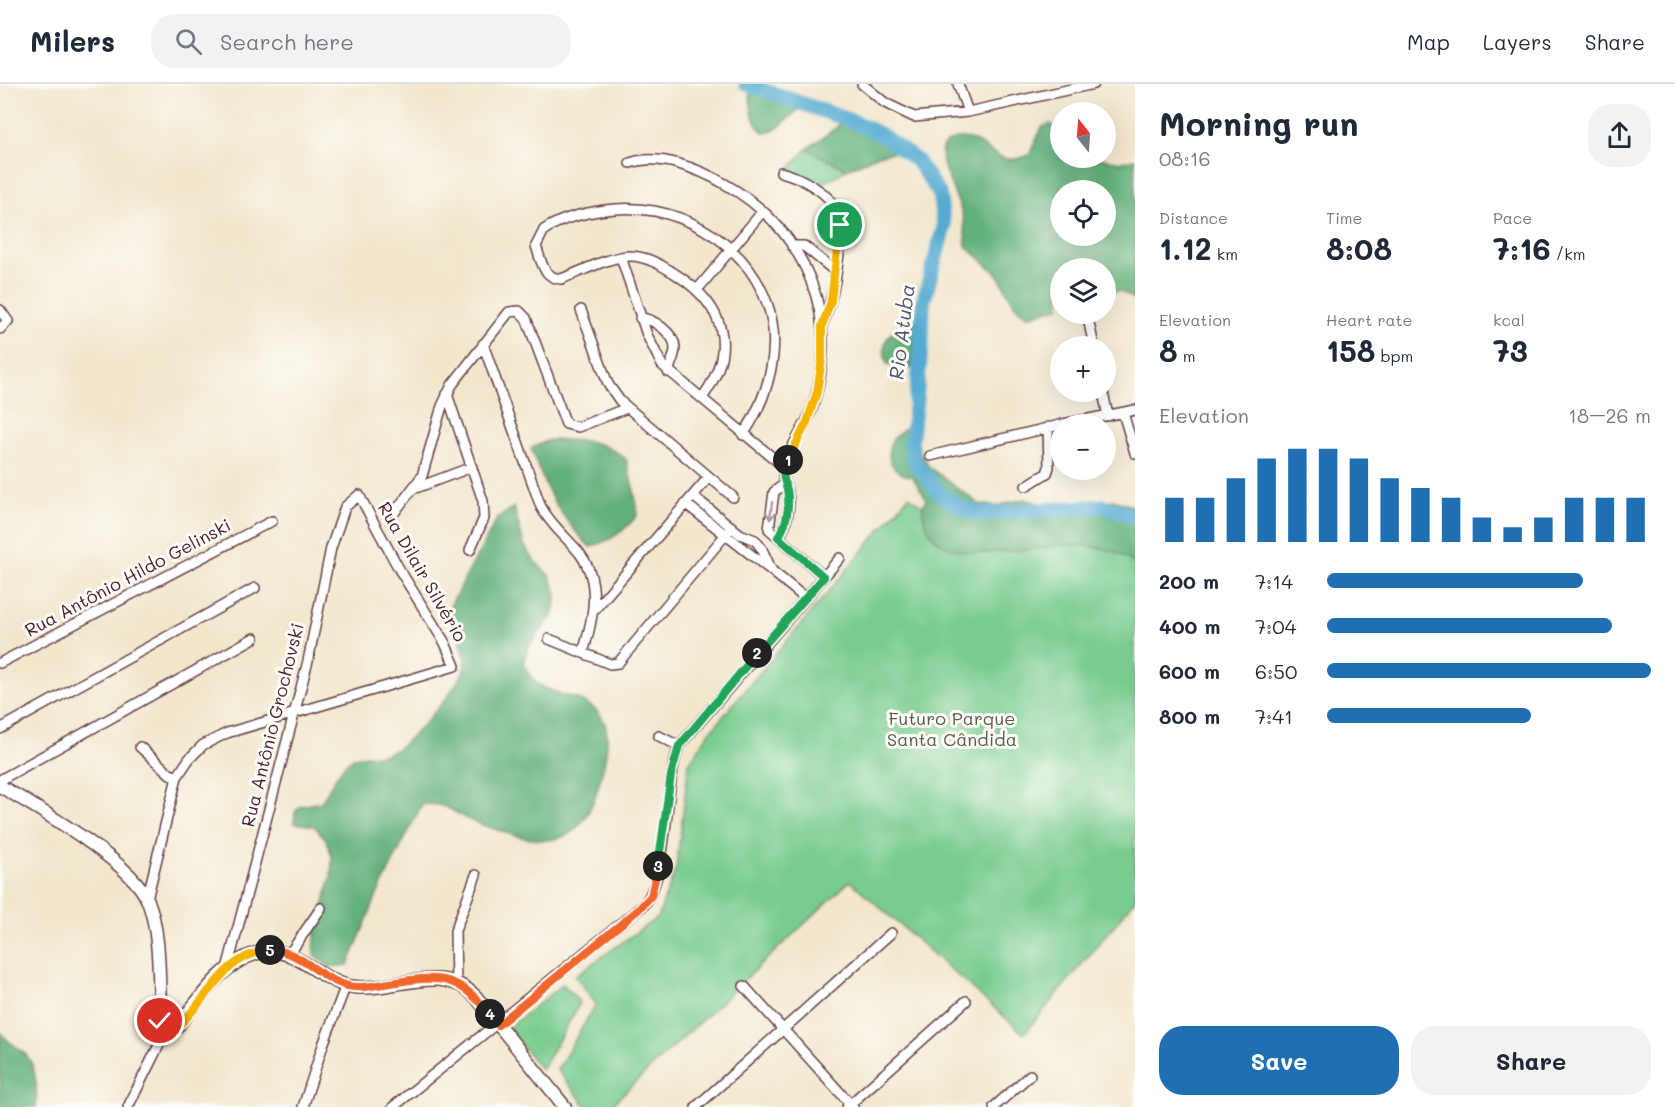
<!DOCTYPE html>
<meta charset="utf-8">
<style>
body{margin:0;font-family:Mali,sans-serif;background:#f2f2f3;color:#1f2937;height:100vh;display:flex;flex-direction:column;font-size:22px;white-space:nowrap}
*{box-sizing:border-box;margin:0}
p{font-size:20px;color:#747a83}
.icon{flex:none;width:33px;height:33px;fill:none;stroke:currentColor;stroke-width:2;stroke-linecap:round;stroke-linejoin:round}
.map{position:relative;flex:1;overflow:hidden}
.drawer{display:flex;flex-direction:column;background:#fff;width:540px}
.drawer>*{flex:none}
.needle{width:39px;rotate:343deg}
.fabs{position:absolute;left:1050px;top:18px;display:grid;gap:12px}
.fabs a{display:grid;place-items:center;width:66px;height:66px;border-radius:50%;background:#fff;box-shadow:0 6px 24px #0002;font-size:30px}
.pin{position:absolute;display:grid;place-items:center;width:51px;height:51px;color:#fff;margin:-26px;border:3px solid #fff;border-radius:50%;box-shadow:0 2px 6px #0007}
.km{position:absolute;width:30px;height:30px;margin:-15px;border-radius:50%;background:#222;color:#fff;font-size:16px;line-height:30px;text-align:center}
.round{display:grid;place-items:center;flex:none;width:63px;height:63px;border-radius:24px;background:#f2f2f3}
.overview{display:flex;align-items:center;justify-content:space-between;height:102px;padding:0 24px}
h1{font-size:33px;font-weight:800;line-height:45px}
.metrics{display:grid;grid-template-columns:repeat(3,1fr);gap:9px;height:102px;padding:6px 24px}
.metrics div{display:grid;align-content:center}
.metrics b{font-size:30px;font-weight:800}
.metrics small{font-size:16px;font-weight:400}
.metrics p{font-size:16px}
.chart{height:168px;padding:12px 24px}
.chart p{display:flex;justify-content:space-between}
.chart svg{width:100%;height:108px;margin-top:6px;stroke:#1f6fb2;stroke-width:6}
.action{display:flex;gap:12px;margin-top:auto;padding:12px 24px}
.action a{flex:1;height:69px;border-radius:24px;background:#1f6fb2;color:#fff;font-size:24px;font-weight:800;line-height:69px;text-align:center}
.action a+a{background:#f2f2f3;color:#1f2937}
ul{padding:0 24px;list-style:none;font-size:20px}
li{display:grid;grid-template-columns:96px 72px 1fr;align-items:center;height:45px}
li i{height:15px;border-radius:8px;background:#1f6fb2}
header{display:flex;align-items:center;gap:36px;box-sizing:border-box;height:84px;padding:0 30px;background:#fff;border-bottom:2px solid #e0e1e3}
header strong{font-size:28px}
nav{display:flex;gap:33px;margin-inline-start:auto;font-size:21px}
.search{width:420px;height:54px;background:#f2f2f3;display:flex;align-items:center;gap:15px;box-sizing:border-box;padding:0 21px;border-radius:24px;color:#747a83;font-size:22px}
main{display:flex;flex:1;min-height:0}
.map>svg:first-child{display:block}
.green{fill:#79cc8f;stroke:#62765d;stroke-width:1.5}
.forest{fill:#62b07a;stroke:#566852;stroke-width:1.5;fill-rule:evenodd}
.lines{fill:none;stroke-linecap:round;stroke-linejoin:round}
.river{stroke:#54abd1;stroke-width:15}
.minor-casing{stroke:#633d43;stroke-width:12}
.tertiary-casing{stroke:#633d43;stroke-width:15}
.minor{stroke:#fff;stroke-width:9}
.tertiary{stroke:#fff;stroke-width:12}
.oneway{stroke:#ae9aa0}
.split-1-casing{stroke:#fff;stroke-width:12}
.split-2-casing{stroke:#fff;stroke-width:12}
.split-3-casing{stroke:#fff;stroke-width:12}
.split-4-casing{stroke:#fff;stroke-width:12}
.split-5-casing{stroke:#fff;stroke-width:12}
.split-6-casing{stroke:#fff;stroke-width:12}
.split-1{stroke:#f5b400;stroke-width:8}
.split-2{stroke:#22a559;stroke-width:8}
.split-3{stroke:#22a559;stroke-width:8}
.split-4{stroke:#f0652b;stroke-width:8}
.split-5{stroke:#f0652b;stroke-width:8}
.split-6{stroke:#f5b400;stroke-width:8}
.labels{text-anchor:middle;stroke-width:6;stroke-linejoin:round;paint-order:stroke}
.street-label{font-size:18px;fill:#4a1f2b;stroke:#fdfcf7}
.park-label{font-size:18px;fill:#5a5c4e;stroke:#fdfcf7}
.water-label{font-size:20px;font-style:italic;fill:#4e576d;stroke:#fdfcf7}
</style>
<header>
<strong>Milers</strong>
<div class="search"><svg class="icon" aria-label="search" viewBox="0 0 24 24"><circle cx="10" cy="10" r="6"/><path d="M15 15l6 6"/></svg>Search here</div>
<nav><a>Map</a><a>Layers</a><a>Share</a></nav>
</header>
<main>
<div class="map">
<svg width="1135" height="1023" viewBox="0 0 1135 1023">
<rect width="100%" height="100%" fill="#fdfcf7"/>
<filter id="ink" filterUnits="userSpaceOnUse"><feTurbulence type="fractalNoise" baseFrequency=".0167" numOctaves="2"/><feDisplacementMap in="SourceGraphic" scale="12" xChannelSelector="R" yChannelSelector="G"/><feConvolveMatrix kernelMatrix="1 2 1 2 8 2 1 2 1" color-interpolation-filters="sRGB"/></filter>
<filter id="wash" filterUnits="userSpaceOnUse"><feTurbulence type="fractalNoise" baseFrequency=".008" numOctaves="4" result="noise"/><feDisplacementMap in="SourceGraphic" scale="24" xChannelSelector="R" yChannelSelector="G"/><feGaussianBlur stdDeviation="1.35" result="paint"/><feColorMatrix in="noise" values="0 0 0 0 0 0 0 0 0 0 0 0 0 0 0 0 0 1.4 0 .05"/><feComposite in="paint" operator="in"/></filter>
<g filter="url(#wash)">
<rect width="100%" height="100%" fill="#f2e7cd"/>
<path class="green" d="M807 65 847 85C826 100 816 105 792 94L791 83Z
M909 412 963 450 1135 457V816L1024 950 850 797 609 1023H587L557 986 596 920 575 892 658 833 676 784 689 679 709 649Z
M563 900 580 919 541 986 508 944Z"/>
<path class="forest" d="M749 0 806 19 779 43 765 49C749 40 751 17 749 0Z
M839 30 868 42 900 67 878 71 847 85 807 65 838 42Z
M1050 40 1060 45V74H1098L1121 78 1135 75V215L1120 207 1106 208V184H1060V223L1027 232 1015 222 998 191 966 162C965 152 965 140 962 130 958 113 938 80 942 64 944 58 952 56 957 55 984 48 993 88 1029 71L1042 43ZM1106 106V152H1060V106Z
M918 235 911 284 898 285 887 280C877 252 895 244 918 235Z
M911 339 921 370 929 383 979 420 996 422 1025 415 1043 421 1114 416 1135 423V481C1120 465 1092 462 1071 461 1033 461 950 487 928 445 923 434 920 425 926 414L912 392C893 392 882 371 893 355 898 349 906 344 911 339Z
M549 356C581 356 600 354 626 375 630 396 637 409 637 432 623 448 611 457 590 463 557 429 547 409 531 364Z
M514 423 524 461 535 478 550 492 557 510 554 530 530 561 523 579C526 584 529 590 533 595 552 615 585 607 602 634 611 648 606 673 602 688 583 772 546 764 477 739 452 730 451 719 422 720L378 809 348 881 329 883 314 871 315 851 331 793 332 773 326 755 314 742 294 739 295 728 301 722 321 718C331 704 340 678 358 672 370 669 376 675 393 667 411 658 464 599 465 580 466 569 453 535 450 522L497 435Z
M0 947C7 960 23 964 30 976 37 990 37 1009 36 1023H0Z"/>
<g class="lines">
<path class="river" d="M746 0 855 38 883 52 916 76 939 109 944 143 923 219 922 259 911 361 915 379 939 409 963 425 982 430 1104 422 1135 433"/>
</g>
</g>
<g filter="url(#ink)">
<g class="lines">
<defs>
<path id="minor" d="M862 0 885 19 914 33 968 28 1094 0
M958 0 968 28
M630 79C660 69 699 85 725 100 807 147 841 233 813 322 806 343 788 365 784 384 781 395 786 400 788 410 791 421 786 444 779 453
M781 88C800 93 829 108 837 127 846 150 833 219 822 241
M792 162H804L836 188
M621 173 647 251 662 281 784 383
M697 206 763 127
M0 226 8 237 0 245
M581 226 608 300 620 317 733 413
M1087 230 1094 262
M640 234C653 234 675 250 675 264 675 272 670 281 668 288
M483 260 541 423C551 441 564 451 577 466 603 496 593 535 583 569
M1103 308 1108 332
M447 310 483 417 484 434 470 466
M702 314C737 266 726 223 677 191 663 182 647 172 630 172 611 172 580 188 561 195 543 194 541 176 536 162L544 146C561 134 584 129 605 126 671 116 744 154 767 219 783 263 768 314 743 351
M1123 329 1135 369
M1063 340 1135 326
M930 372 1060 341
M783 401 774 408 769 445 824 493
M1026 402 1047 389 1049 383 1048 343
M416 404 472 383
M686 420 772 487 762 465 755 456 740 450 693 412
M394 429 422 392 442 322 452 301 509 228 519 227 526 234 566 340 578 343 627 324
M772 487 805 514
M594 526 709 393
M549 555 610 580 618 579 732 443
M0 579 272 437
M0 645 255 504
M659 652 679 662
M140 663 170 690 177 693
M0 696 254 554
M147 815 177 693 189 675 203 661 227 649 455 582 445 559 399 485 359 411 345 423 331 464 308 577 227 885
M290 869 321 824
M456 899 455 847 476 791
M744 902 853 1023
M128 1023 165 949
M303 1023 323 961 346 901
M393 1023 645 820C670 783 663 707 679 662L840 474
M696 1023 891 849
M847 1023 966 917
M994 1023 1030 991"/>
<path id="tertiary" d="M0 702C37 724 133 778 148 817 162 853 158 906 161 945L165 949 176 944C198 918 220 881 254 870 295 856 316 898 354 903 395 908 441 877 476 913L565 1023"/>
</defs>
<use href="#minor" class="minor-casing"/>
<use href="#tertiary" class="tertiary-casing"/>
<use href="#minor" class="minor"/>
<use href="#tertiary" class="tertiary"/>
</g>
<defs><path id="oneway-shaft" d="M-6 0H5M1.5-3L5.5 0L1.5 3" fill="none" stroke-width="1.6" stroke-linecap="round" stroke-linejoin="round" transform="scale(1.5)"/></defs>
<use class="oneway" href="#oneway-shaft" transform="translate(771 427) rotate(97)"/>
</g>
<g class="lines" filter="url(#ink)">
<defs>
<path id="split-1" d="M788 376 807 338 817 308 822 275V242L831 217 840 141"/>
<path id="split-2" d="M757 569 824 493 778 453C786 444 789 424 788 412 787 397 778 393 788 376"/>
<path id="split-3" d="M658 782 671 691 679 662 757 569"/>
<path id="split-4" d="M490 930 498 941 638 826 651 812 658 782"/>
<path id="split-5" d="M270 866C300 865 319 895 348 902 360 905 372 902 384 900 436 892 455 887 490 930"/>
<path id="split-6" d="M160 937 161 945 165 949 172 947C207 921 220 871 270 866"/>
</defs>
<use href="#split-1" class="split-1-casing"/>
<use href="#split-2" class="split-2-casing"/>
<use href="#split-3" class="split-3-casing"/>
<use href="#split-4" class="split-4-casing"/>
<use href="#split-5" class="split-5-casing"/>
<use href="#split-6" class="split-6-casing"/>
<use href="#split-1" class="split-1"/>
<use href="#split-2" class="split-2"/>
<use href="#split-3" class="split-3"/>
<use href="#split-4" class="split-4"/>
<use href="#split-5" class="split-5"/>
<use href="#split-6" class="split-6"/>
</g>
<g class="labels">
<g class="street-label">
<text transform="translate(422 488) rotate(60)" y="6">Rua Dilair Silvério</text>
<text transform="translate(128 494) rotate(-28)" y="6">Rua Antônio Hildo Gelinski</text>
<text transform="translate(273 641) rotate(-76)" y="6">Rua Antônio Grochovski</text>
</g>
<g class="park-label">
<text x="952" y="641">Futuro Parque<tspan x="952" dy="21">Santa Cândida</tspan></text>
</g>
<g class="water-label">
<text transform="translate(902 248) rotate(-83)" y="7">Rio Atuba</text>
</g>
</g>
</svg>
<div class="fabs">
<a><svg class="needle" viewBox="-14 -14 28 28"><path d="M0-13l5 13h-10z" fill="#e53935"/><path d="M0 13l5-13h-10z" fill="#747a83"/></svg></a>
<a><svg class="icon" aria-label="locate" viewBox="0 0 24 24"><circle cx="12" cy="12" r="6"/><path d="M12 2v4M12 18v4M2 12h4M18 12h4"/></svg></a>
<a><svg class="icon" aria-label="layers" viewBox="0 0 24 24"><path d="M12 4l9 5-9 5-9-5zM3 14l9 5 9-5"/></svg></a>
<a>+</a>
<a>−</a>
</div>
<div class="pin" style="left:840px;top:141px;background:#1e9e55"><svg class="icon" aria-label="arrive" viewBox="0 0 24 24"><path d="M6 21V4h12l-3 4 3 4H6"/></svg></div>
<div class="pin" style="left:160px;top:937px;background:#d93025"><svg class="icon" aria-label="check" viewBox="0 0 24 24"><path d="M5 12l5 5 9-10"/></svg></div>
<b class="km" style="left:788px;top:376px">1</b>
<b class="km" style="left:757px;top:569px">2</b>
<b class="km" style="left:658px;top:782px">3</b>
<b class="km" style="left:490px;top:930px">4</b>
<b class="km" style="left:270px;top:866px">5</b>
</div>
<section class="drawer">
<div class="overview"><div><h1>Morning run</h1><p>08:16</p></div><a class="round"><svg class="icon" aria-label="share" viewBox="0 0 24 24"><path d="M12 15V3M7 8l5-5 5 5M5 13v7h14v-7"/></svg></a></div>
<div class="metrics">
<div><p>Distance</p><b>1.12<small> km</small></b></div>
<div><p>Time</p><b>8:08</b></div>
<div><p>Pace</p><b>7:16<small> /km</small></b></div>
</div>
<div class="metrics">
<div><p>Elevation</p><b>8<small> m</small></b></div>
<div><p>Heart rate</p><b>158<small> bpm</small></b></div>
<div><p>kcal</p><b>73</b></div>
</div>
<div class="chart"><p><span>Elevation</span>18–26 m</p>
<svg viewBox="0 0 160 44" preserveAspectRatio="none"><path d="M5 44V26M15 44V26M25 44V18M35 44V10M45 44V6M55 44V6M65 44V10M75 44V18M85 44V22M95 44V26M105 44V34M115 44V38M125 44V34M135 44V26M145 44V26M155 44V26"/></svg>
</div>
<ul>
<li><b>200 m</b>7:14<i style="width:79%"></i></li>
<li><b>400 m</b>7:04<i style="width:88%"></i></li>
<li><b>600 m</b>6:50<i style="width:100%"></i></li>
<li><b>800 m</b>7:41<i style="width:63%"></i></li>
</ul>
<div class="action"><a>Save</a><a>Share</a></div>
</section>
</main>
